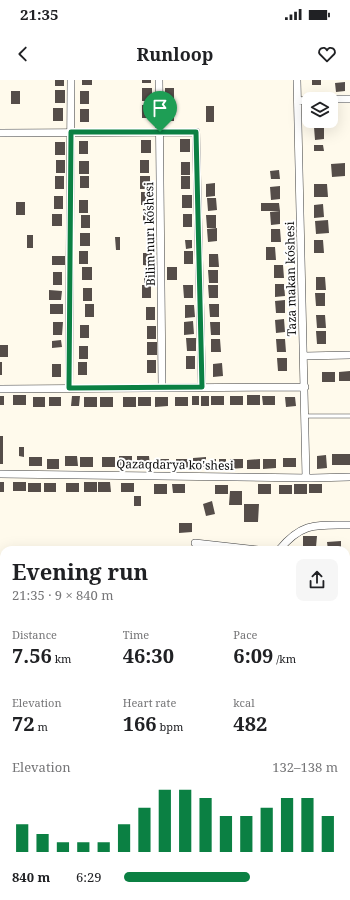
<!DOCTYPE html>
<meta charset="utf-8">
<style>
body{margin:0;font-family:"Noto Serif",serif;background:#f6f6f6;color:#202124;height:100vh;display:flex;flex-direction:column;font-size:15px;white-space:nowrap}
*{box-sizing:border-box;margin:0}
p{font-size:13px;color:#757577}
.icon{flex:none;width:22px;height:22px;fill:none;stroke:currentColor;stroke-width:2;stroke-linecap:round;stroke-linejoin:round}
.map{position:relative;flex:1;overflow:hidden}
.panel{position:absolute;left:0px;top:466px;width:350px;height:354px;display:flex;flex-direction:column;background:#fff;border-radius:12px 12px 0 0;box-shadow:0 4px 16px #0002}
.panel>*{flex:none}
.fabs{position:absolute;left:302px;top:12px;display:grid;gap:8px}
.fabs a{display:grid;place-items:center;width:36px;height:36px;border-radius:8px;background:#fff;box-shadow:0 4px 16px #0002;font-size:20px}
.pin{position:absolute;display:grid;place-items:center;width:34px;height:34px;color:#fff;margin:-41px -17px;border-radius:50% 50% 50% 0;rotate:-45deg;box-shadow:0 0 4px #0007}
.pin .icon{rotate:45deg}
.round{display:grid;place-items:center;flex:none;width:42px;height:42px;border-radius:8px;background:#f6f6f6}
.head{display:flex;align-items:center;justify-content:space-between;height:68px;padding:0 12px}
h1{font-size:22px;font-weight:700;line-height:30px}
.metrics{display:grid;grid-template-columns:repeat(3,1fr);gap:6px;height:68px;padding:4px 12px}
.metrics div{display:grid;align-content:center}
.metrics b{font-size:20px;font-weight:700}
.metrics small{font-size:11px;font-weight:400}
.metrics p{font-size:11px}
.chart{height:112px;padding:8px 12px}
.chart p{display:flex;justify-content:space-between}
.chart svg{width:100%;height:72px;margin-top:4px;stroke:#0b8043;stroke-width:6}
ul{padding:0 12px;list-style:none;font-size:13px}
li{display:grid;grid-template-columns:64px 48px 1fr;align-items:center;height:30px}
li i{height:10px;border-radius:5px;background:#0b8043}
.status{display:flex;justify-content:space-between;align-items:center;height:28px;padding:0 20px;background:#fff;direction:ltr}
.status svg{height:11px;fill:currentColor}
header{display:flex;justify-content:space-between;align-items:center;height:52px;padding:0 12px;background:#fff;font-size:18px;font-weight:700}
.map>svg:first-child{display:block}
.industrial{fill:#eae1ec}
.green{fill:#d3e9b6}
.water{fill:#b1e0f7;stroke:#379acf}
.building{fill:#554d49}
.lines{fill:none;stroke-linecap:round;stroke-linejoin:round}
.service-casing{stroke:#404040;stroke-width:4.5}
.minor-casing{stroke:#404040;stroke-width:8}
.service{stroke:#fff;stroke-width:3.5}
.minor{stroke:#fff;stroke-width:7}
.route-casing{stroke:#fff;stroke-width:8}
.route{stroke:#0b8043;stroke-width:5}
.labels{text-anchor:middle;stroke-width:4;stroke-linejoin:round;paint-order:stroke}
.street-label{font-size:12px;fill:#0d0d0d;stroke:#fff}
</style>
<div class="status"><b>21:35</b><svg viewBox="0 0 49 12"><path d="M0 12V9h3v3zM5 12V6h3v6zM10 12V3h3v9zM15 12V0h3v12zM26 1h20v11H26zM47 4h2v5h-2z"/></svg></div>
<header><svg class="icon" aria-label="back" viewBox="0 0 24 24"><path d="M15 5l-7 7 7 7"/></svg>Runloop<svg class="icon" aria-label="heart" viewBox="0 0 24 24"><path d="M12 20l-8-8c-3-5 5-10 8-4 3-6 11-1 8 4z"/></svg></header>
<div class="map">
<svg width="350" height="820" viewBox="0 0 350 820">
<rect width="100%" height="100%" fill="#fffaec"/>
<path class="industrial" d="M4 794V816H46L48 820H0V796Z
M129 816H177L179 820H130Z"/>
<path class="green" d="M246 816H284V820H247Z"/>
<path class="water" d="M0 560H4V633H0Z
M346 572H350V643H346Z"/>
<path class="building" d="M55 0H64V6H55Z
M82 0H92V5H82Z
M142 0H151V3H142Z
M312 0H321V5H312Z
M345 2V11L336 12 335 3Z
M142 8H152V21H142Z
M165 8H174V21H165Z
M55 10H65V23H55Z
M11 11H20V24H11Z
M80 11H89V24H80Z
M142 25H151V38H142Z
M206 26H214V42H206Z
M53 28H63V41H53Z
M165 28H174V41H165Z
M80 29H89V42H80Z
M313 41H322L323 44 313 45Z
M324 46V59L315 60 314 47Z
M180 59H190V72H180Z
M141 60H151V73H141Z
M79 61H88V74H79Z
M55 62H65V75H55Z
M314 65H323L324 71H314Z
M56 80H65V93H56Z
M140 80H149V93H140Z
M79 81H89V94H79Z
M181 82H190V95H181Z
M345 83V96L332 97 331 84Z
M279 90 280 99H271L270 91Z
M55 96H64V109H55Z
M80 96H89V108H80Z
M140 96H150V109H140Z
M181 96H190V109H181Z
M215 103V116L206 117V104Z
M314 104H327L328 117H314Z
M280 106V119L271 120 270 107Z
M141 112H151V125H141Z
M182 115H192V128H182Z
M54 116H63V129H54Z
M207 118H216L217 130 208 131Z
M79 120H88V133H79Z
M16 122H25V135H16Z
M261 123H279L280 131H261Z
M323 124 324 137 314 138V125Z
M143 129H152V142H143Z
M280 131V144L271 145 270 132Z
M52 134H62V146H52Z
M183 134H192V147H183Z
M81 135H90V148H81Z
M206 135H216V148H207Z
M328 140 329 153 316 154 315 141Z
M217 148V161L208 162 207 149Z
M271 149H280L281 162H271Z
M80 153H90V166H80Z
M27 155H33V168H27Z
M115 157H120V170H116Z
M185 160H192V168L186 169Z
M314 160H323L324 173H314Z
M266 167H275L276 180H266Z
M79 171H88V184H79Z
M184 171H193V184H184Z
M143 173H152V186L143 185Z
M209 174H218L219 187H209Z
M52 176H65V185H52Z
M274 185H283L284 198H274Z
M82 187H92V200H82Z
M167 187H177V200H167Z
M144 190H153V203H144Z
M208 190H218V203H209Z
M53 192H62V205H53Z
M316 197H325L326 210H316Z
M275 204H284L285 216 275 217Z
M142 205H151V218H142Z
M183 205H193V218H184Z
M208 205H218V218H209Z
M83 208H92V221H83Z
M49 210 62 211 61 220H49Z
M315 213H325V226H316Z
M285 220V233H276L275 221Z
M50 224H63V234H50Z
M85 224H94V237H85Z
M209 224H219V237H210Z
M185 225H194L195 237 185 238Z
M146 227H155V240H146Z
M316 235H325L326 248H317Z
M284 239 285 252 276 253 275 240Z
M193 241 194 254 184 255V242Z
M53 242H63L62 255H53Z
M210 242H220V255H211Z
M80 245H89V258H80Z
M147 246H156V259H147Z
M316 251H326V264H317Z
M186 258H196V271H187Z
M211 259H220L221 272H211Z
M276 259H285L286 272H277Z
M61 260 62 267 52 268V261Z
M147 262H157V275H147Z
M0 265H8V277H0Z
M79 266H88V279H79Z
M186 276H195V289H186Z
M277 278H287V291H278Z
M147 280H156V293H147Z
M0 282H2V295H0Z
M78 282H87V295H78Z
M222 283 223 296 213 297V284Z
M52 284H61V297H52Z
M350 291V301H339V292Z
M322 292H335V302H322Z
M13 315H26V325H13Z
M247 315H260V325H247Z
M0 316H4V325H0Z
M72 316H80L79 326H71Z
M192 316H199V325H192Z
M201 316H209V326H201Z
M211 316H224V325H211Z
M230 316H243V325H230Z
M262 316H275V325H263Z
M33 317H45V327H33Z
M49 317H61V326H49Z
M84 317H97V327H84Z
M100 317H113V327H100Z
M123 317H136V327H123Z
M138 317H151V326H138Z
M155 317H168V326L155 327Z
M175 317H188V326H175Z
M285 317H295L296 326 286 327Z
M0 356H3V384H0Z
M19 367H24V377L19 376Z
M332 374H350V385H332Z
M326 375 327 388 317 389V376Z
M65 376H77L78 386H65Z
M119 376H132V386H119Z
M137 376H149L150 386H137Z
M29 377H42V386H29Z
M80 377H93V387H80Z
M102 377H115V387H102Z
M206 377V387H193V378Z
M283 378H296V387H283Z
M47 379H59V389H47Z
M156 379H169V388H156Z
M176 379H189V388H176Z
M209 379H216V388H209Z
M219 379H226V388H219Z
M230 379H243V388L230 389Z
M260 379V389H247V380Z
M263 379H276V388L263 389Z
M0 402H4V412H0Z
M13 402H26V411H13Z
M84 402H97V412H84Z
M98 402H110L111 412H98Z
M28 403H41V412H28Z
M44 403H56V412H44Z
M66 403H79V412H66Z
M121 403H134V412H121Z
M154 404H167V414H154Z
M172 404H185V413H173Z
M258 404H271V414H258Z
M294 404H307V414H294Z
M309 404H322V413H309Z
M215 405H228V414H215Z
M279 405H292V414H279Z
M230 411H242V425H229Z
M134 416H141V426H134Z
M212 421 215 434 206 436 203 424Z
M244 424H259L258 442H244Z
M179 443H192V452L179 453Z
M303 456H317L316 467 303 466Z
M341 461V470H328L327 462Z
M286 467 302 468 301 470H286Z
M348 498H350V511H348Z
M346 685H350V696H346Z
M4 772V784L2 785 0 774Z
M4 794V801L0 803V796Z
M157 816H166L168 820H159Z
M188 816H201L203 820H190Z"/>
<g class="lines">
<defs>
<path id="service" d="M305 336H350"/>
<path id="minor" d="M159 0 162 307
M297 0 306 398
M331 19H350
M298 21 309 20
M0 53 196 52 202 307
M304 276 350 275
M69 308 71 0
M0 309 305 307
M0 394 311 398 350 397
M195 463 258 470
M279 470C302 442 316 445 350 445"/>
</defs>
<use href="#service" class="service-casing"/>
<use href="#minor" class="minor-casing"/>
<use href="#service" class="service"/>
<use href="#minor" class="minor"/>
</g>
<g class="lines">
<defs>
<path id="route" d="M71 52H196L202 307 69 308Z"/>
</defs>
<use href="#route" class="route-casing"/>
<use href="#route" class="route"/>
</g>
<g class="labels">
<g class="street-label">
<text transform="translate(150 154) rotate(-91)" y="4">Bilim nurı kóshesi</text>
<text transform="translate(291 199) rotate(-91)" y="4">Taza makan kóshesi</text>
<text transform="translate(175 385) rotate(1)" y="4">Qazaqdarya ko'shesi</text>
</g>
</g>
</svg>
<div class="fabs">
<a><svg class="icon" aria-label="layers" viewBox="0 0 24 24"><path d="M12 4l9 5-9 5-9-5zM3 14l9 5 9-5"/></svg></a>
</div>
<div class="pin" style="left:160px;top:52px;background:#1e9e55"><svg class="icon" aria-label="arrive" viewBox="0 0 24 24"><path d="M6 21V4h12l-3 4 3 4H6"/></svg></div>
<section class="panel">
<div class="head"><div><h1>Evening run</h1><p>21:35 · 9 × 840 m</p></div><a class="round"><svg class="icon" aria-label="share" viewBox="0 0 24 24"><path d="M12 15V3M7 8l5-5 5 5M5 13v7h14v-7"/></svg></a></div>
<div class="metrics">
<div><p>Distance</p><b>7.56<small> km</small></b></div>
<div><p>Time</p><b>46:30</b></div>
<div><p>Pace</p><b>6:09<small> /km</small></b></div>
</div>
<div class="metrics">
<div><p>Elevation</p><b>72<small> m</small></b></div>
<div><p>Heart rate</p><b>166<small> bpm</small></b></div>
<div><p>kcal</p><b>482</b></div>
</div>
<div class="chart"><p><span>Elevation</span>132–138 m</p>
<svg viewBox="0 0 160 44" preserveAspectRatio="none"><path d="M5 44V27M15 44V33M25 44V38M35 44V38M45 44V38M55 44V27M65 44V17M75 44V6M85 44V6M95 44V11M105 44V22M115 44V22M125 44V17M135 44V11M145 44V11M155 44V22"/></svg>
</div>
<ul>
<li><b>840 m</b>6:29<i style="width:59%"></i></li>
</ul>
</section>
</div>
